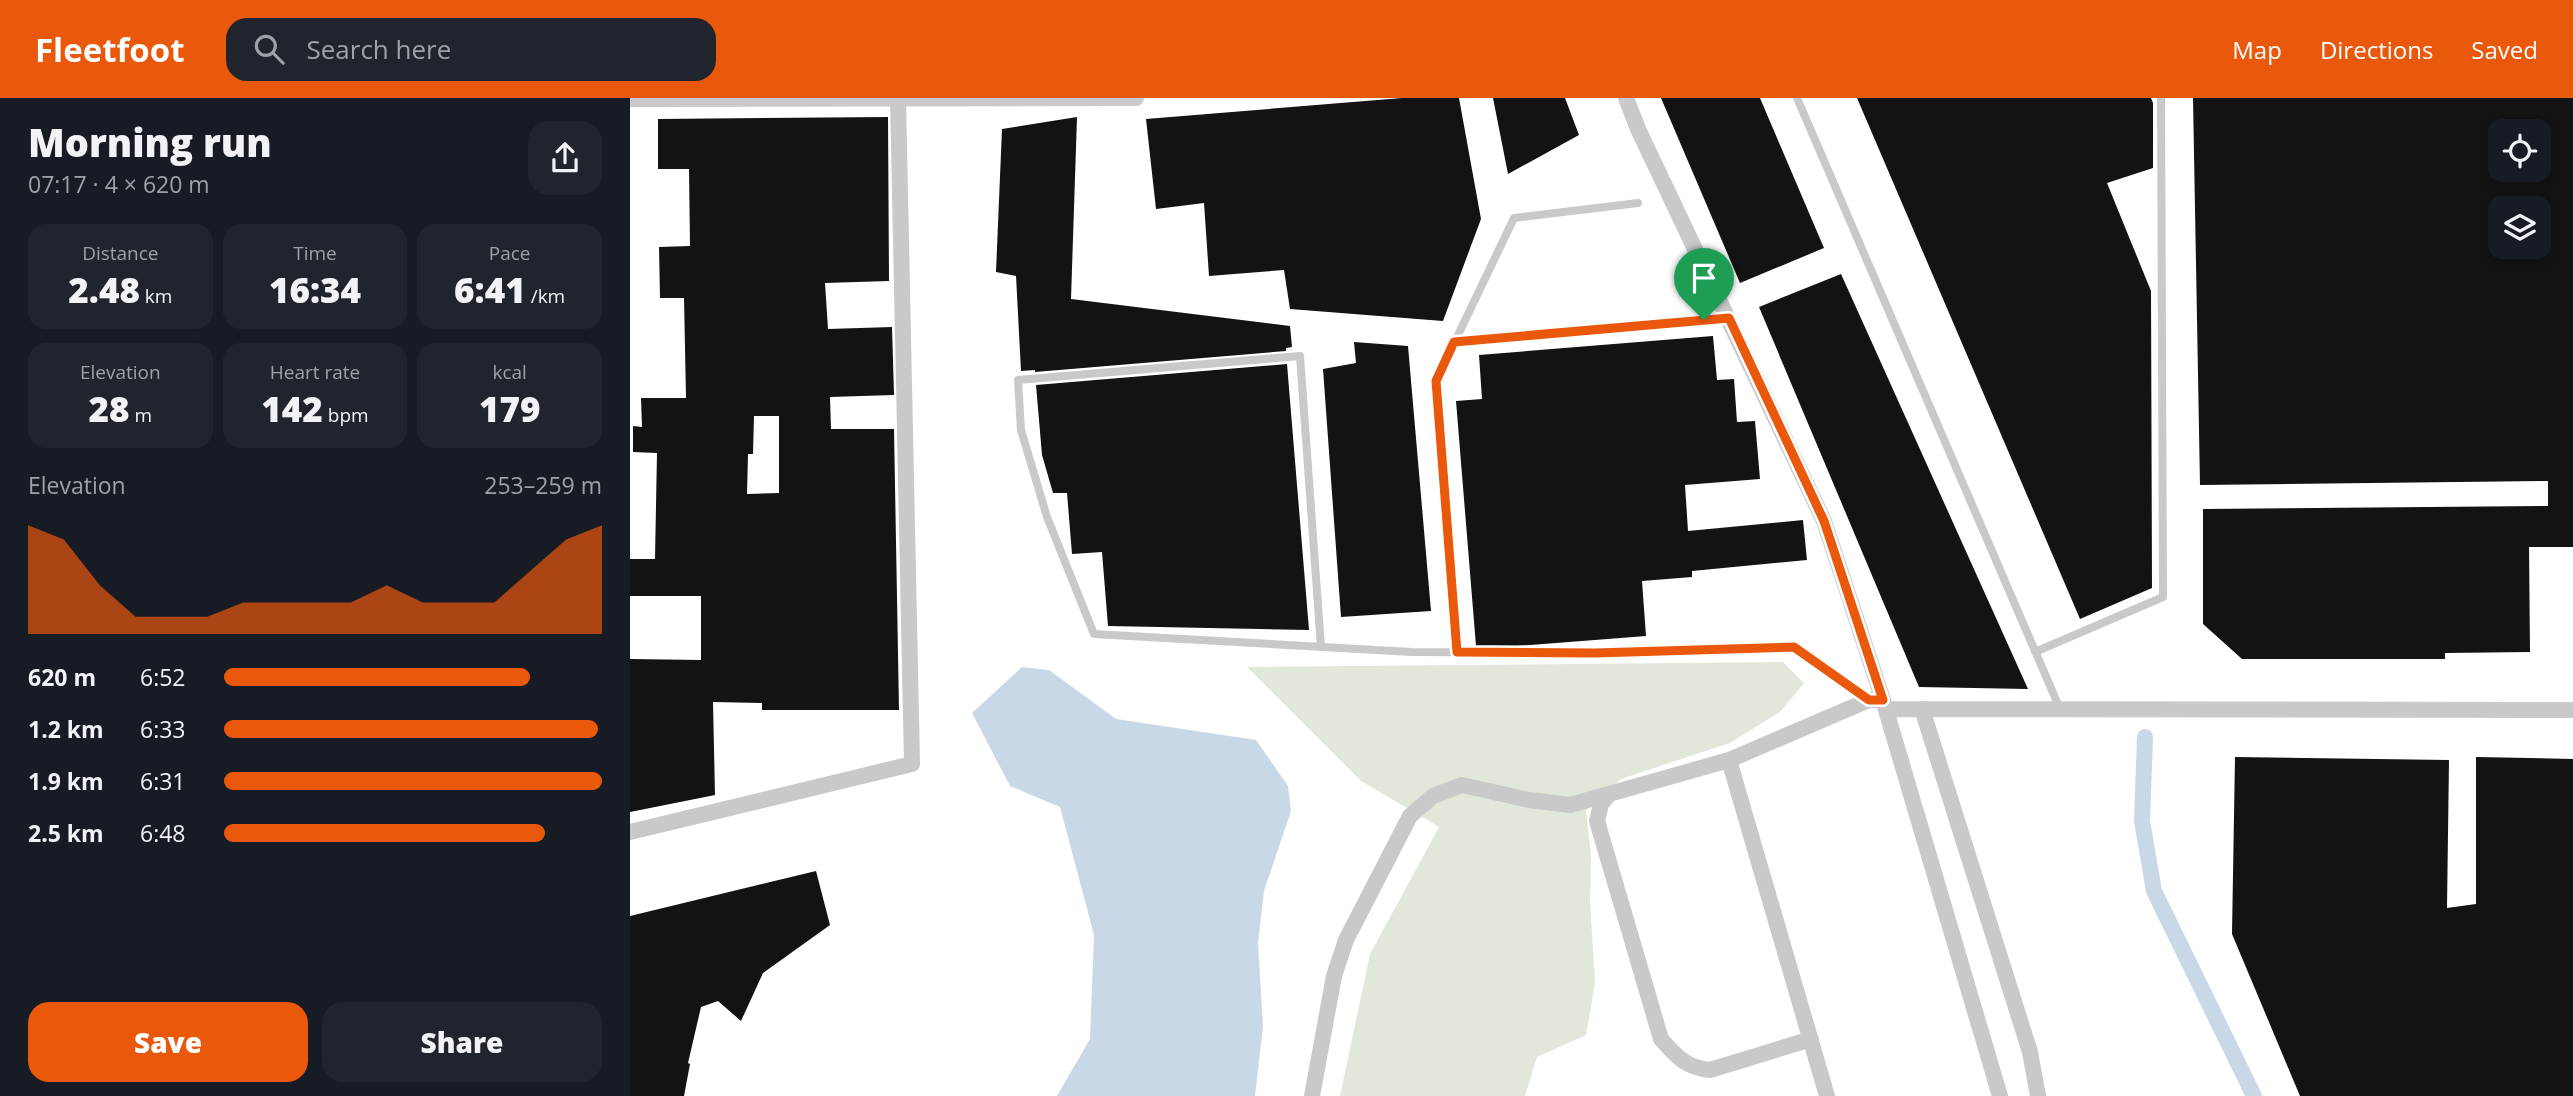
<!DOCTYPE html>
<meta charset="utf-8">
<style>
body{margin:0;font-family:"Open Sans",sans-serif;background:#20242c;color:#f1f3f6;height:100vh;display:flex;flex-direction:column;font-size:26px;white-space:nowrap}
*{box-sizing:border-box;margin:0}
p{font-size:23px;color:#9ea1a6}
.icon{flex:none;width:38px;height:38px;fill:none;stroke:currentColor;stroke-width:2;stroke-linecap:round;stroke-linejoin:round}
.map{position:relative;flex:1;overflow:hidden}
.details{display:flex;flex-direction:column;background:#171b24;width:630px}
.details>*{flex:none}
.fabs{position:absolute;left:1858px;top:21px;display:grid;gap:14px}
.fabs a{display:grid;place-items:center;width:63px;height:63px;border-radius:14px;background:#171b24;box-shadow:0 4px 10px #0003;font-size:35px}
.pin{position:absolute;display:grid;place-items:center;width:60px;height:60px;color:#fff;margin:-72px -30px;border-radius:50% 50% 50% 0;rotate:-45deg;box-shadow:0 0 7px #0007}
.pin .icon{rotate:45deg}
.round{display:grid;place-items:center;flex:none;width:74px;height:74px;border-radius:21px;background:#20242c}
.overview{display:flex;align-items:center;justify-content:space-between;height:119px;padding:0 28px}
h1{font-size:38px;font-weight:800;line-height:52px}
.stats{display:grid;grid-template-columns:repeat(3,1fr);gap:10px;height:119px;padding:7px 28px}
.stats div{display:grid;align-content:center;border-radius:18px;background:#20242c;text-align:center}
.stats b{font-size:35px;font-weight:800}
.stats small{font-size:19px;font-weight:400}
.stats p{font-size:19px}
.chart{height:196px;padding:14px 28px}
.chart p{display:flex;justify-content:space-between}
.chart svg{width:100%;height:126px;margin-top:7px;fill:#ea580c;opacity:.7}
.cta{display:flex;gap:14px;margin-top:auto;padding:14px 28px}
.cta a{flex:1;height:80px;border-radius:21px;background:#ea580c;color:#fff;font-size:28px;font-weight:800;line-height:80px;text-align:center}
.cta a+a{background:#20242c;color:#f1f3f6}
ul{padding:0 28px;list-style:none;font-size:23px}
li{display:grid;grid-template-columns:112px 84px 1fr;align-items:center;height:52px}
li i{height:18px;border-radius:9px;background:#ea580c}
header{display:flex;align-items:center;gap:42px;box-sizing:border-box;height:98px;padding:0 35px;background:#ea580c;color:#fff}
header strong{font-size:33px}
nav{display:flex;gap:38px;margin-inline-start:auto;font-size:24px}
.search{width:490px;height:63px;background:#20242c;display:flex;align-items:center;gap:18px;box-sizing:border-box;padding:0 24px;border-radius:21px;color:#9ea1a6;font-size:26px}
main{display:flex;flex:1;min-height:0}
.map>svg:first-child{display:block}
.green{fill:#e1e8da}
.water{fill:#c8d8e7}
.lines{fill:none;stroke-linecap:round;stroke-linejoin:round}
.canal{stroke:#c8d8e7;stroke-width:16}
.building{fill:#131313;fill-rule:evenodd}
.service{stroke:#c9c9c9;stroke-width:8}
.minor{stroke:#c9c9c9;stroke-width:16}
.route-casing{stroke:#fff;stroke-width:14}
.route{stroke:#ea580c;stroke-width:9}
</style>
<header>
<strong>Fleetfoot</strong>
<div class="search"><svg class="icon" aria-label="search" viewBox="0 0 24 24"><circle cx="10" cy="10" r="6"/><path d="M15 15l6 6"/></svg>Search here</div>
<nav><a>Map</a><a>Directions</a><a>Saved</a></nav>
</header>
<main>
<section class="details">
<div class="overview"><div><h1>Morning run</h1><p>07:17 · 4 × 620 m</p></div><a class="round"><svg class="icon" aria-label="share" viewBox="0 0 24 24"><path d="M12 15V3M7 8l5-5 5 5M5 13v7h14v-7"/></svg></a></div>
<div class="stats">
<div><p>Distance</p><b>2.48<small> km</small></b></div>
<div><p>Time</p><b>16:34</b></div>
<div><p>Pace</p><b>6:41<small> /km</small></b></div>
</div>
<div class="stats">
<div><p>Elevation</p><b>28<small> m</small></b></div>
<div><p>Heart rate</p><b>142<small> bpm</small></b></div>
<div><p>kcal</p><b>179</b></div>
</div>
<div class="chart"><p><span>Elevation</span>253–259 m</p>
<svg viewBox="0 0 160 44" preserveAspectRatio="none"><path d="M0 44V6L10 11L20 27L30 38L40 38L50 38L60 33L70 33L80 33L90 33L100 27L110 33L120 33L130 33L140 22L150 11L160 6V44z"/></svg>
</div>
<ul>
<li><b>620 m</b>6:52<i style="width:81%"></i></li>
<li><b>1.2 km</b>6:33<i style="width:99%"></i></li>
<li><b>1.9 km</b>6:31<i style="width:100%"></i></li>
<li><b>2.5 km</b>6:48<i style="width:85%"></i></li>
</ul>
<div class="cta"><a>Save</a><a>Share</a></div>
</section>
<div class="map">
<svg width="1943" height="998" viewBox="0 0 1943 998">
<rect width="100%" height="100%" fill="#fff"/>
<path class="green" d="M1153 564 1174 585 1151 613 1100 645 991 681 956 713 961 758 960 803 965 885 956 937 907 959 895 998H710L740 856 809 729 731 683 617 569Z"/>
<path class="water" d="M392 569 419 572 486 621 626 642 658 688 661 713 634 793 628 845 633 928 625 998H427L460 941 464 837 430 709 380 688 342 615Z"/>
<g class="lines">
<path class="canal" d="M1515 639 1512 723 1524 793 1624 998"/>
</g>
<path class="building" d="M772 0H829L851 121 813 223 660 211 654 172 579 178 574 105 526 111 516 21Z
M863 0H935L949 37 878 76Z
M1031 0H1130L1194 150 1110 185Z
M1227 0H1521L1523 5V70L1477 85 1521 193 1522 490 1450 521Z
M1563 0H1943V449H1899L1900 554 1815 555V561H1612L1573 526V411L1918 408V383L1570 387ZM1871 33H1909V72H1871ZM1871 110H1909V149H1871Z
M258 19 259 183 195 185 198 231 262 229 264 297 200 299 201 331H264L269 612H132V605L83 604 85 697 0 714V561L71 562V498H0V461H25L27 355 3 354V328L12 329 11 300H56L54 200H30L29 149 60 148 59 71H28V21ZM124 318H149V395L117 396 118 356H123Z
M447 19 441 201 660 228 662 249 656 250V253L405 274V272L391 273 386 178 366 174 372 31Z
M1211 176 1398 591 1289 589 1129 209Z
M1083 238 1087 282 1104 281 1107 324 1125 323 1130 381 1055 387 1058 433 1173 422 1177 462 1062 473V479L1012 483 1016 538 886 548H846L826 303 852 301 849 257Z
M724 244 778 248 801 513 711 519 693 271 726 265Z
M657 266 679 532 478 528 472 454 442 456 437 395H423L412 357 406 287Z
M1605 659 1819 662 1817 810 1846 806V659L1943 661V998H1670L1602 836Z
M186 773 200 827 133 875 111 923 88 903 71 909 58 965 60 966 54 998H0V818Z"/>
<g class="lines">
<path class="service" d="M1167 0 1430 611
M824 244 1097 220
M691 549 670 258 388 282 391 332 417 419 464 536 782 554 965 555 1164 549 1239 602
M827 554 806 283 884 120 1008 105
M1405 554 1533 499 1531 0"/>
<path class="minor" d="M996 0 1008 31 1194 423 1253 602 1370 998
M0 1 506 0
M1256 611 1943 612
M1292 611 1400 954 1408 998
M1099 662 1197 998
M978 698 971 706 967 723 1031 941C1046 958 1056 970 1080 972L1181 941
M0 734 282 666 268 0
M682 998 704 878 716 842 780 718 803 698 832 687 899 702 940 707 1099 662 1239 602H1253"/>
</g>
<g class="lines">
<defs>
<path id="route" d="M1099 220 1194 423 1253 602H1239L1164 549 965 555 827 554 806 283 824 244Z"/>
</defs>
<use href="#route" class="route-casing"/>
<use href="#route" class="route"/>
</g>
</svg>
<div class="fabs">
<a><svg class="icon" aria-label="locate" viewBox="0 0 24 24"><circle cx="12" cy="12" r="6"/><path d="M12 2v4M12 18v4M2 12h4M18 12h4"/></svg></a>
<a><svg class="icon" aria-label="layers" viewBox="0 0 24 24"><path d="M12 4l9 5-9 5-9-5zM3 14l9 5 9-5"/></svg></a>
</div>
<div class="pin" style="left:1074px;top:222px;background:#1e9e55"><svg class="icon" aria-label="arrive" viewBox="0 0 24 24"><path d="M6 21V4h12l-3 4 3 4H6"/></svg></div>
</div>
</main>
